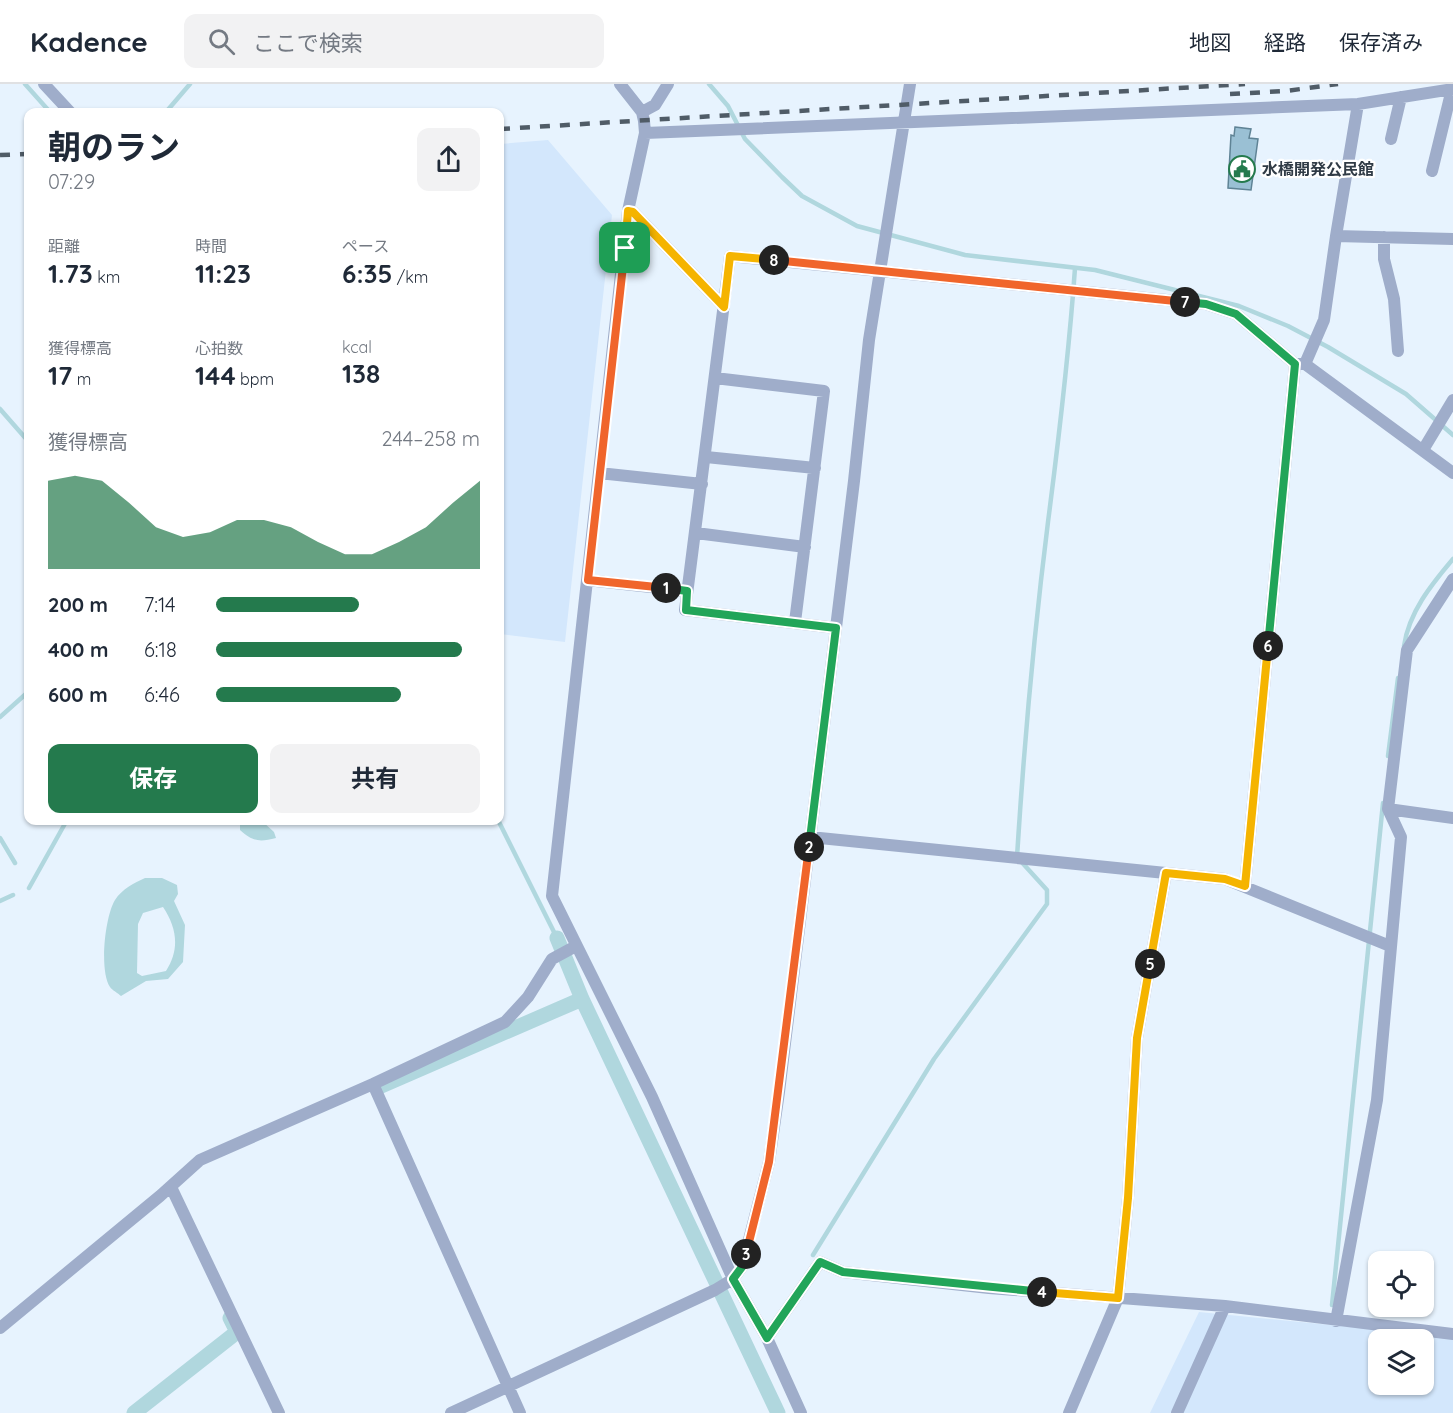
<!DOCTYPE html>
<html lang="ja">
<meta charset="utf-8">
<style>
body{margin:0;font-family:Quicksand,"Noto Sans JP",sans-serif;background:#f2f2f3;color:#1f2937;height:100vh;display:flex;flex-direction:column;font-size:22px;white-space:nowrap}
*{box-sizing:border-box;margin:0}
p{font-size:20px;color:#747a83}
.icon{flex:none;width:33px;height:33px;fill:none;stroke:currentColor;stroke-width:2;stroke-linecap:round;stroke-linejoin:round}
.map{position:relative;flex:1;overflow:hidden}
.details{position:absolute;left:24px;top:24px;width:480px;height:717px;display:flex;flex-direction:column;background:#fff;border-radius:12px;box-shadow:0 2px 4px #0004}
.details>*{flex:none}
.buttons{position:absolute;left:1368px;top:1167px;display:grid;gap:12px}
.buttons a{display:grid;place-items:center;width:66px;height:66px;border-radius:12px;background:#fff;box-shadow:0 2px 4px #0004;font-size:30px}
.pin{position:absolute;display:grid;place-items:center;width:51px;height:51px;color:#fff;margin:-26px;border-radius:12px;box-shadow:0 3px 9px #0006}
.km{position:absolute;width:30px;height:30px;margin:-15px;border-radius:50%;background:#222;color:#fff;font-size:16px;line-height:30px;text-align:center}
.round{display:grid;place-items:center;flex:none;width:63px;height:63px;border-radius:12px;background:#f2f2f3}
.overview{display:flex;align-items:center;justify-content:space-between;height:102px;padding:0 24px}
h1{font-size:33px;font-weight:700;line-height:45px}
.metrics{display:grid;grid-template-columns:repeat(3,1fr);gap:9px;height:102px;padding:6px 24px}
.metrics div{display:grid;align-content:center}
.metrics b{font-size:26px;font-weight:700}
.metrics small{font-size:16px;font-weight:400}
.metrics p{font-size:16px}
.chart{height:168px;padding:12px 24px}
.chart p{display:flex;justify-content:space-between}
.chart svg{width:100%;height:108px;margin-top:6px;fill:#247a4d;opacity:.7}
.button{display:flex;gap:12px;margin-top:auto;padding:12px 24px}
.button a{flex:1;height:69px;border-radius:12px;background:#247a4d;color:#fff;font-size:24px;font-weight:700;line-height:69px;text-align:center}
.button a+a{background:#f2f2f3;color:#1f2937}
ul{padding:0 24px;list-style:none;font-size:20px}
li{display:grid;grid-template-columns:96px 72px 1fr;align-items:center;height:45px}
li i{height:15px;border-radius:8px;background:#247a4d}
header{display:flex;align-items:center;gap:36px;box-sizing:border-box;height:84px;padding:0 30px;background:#fff;border-bottom:2px solid #e0e1e3}
header strong{font-size:28px}
nav{display:flex;gap:33px;margin-inline-start:auto;font-size:21px}
.search{width:420px;height:54px;background:#f2f2f3;display:flex;align-items:center;gap:15px;box-sizing:border-box;padding:0 21px;border-radius:12px;color:#747a83;font-size:22px}
.map>svg:first-child{display:block}
.built{fill:#d3e7fc;fill-rule:evenodd}
.water{fill:#b0d7de;fill-rule:evenodd}
.lines{fill:none;stroke-linecap:round;stroke-linejoin:round}
.stream{stroke:#b0d7de;stroke-width:4.5}
.canal{stroke:#b0d7de;stroke-width:15}
.building{fill:#9ac0d4;stroke:#5f8395;stroke-width:1.5}
.minor{stroke:#9fadca;stroke-width:12}
.rail{stroke:#505c67;stroke-width:4.5;stroke-dasharray:10 10;stroke-linecap:butt}
.split-1-casing{stroke:#fff;stroke-width:12}
.split-2-casing{stroke:#fff;stroke-width:12}
.split-3-casing{stroke:#fff;stroke-width:12}
.split-4-casing{stroke:#fff;stroke-width:12}
.split-5-casing{stroke:#fff;stroke-width:12}
.split-6-casing{stroke:#fff;stroke-width:12}
.split-7-casing{stroke:#fff;stroke-width:12}
.split-8-casing{stroke:#fff;stroke-width:12}
.split-9-casing{stroke:#fff;stroke-width:12}
.split-1{stroke:#f0652b;stroke-width:8}
.split-2{stroke:#22a559;stroke-width:8}
.split-3{stroke:#f0652b;stroke-width:8}
.split-4{stroke:#22a559;stroke-width:8}
.split-5{stroke:#f5b400;stroke-width:8}
.split-6{stroke:#f5b400;stroke-width:8}
.split-7{stroke:#22a559;stroke-width:8}
.split-8{stroke:#f0652b;stroke-width:8}
.split-9{stroke:#f5b400;stroke-width:8}
.labels{text-anchor:middle;stroke-width:4.5;stroke-linejoin:round;paint-order:stroke}
.poi-label{font-size:16px;font-weight:bold;fill:#303b46;stroke:#fff;text-anchor:start}
</style>
<header>
<strong>Kadence</strong>
<div class="search"><svg class="icon" aria-label="search" viewBox="0 0 24 24"><circle cx="10" cy="10" r="6"/><path d="M15 15l6 6"/></svg>ここで検索</div>
<nav><a>地図</a><a>経路</a><a>保存済み</a></nav>
</header>
<div class="map">
<svg width="1453" height="1329" viewBox="0 0 1453 1329">
<rect width="100%" height="100%" fill="#e7f3fe"/>
<path class="built" d="M548 56 612 131 565 558 500 550V60Z
M1199 1228 1453 1253V1329H1150ZM1378 1256H1424V1300H1378Z"/>
<path class="water" d="M240 737H262L274 748 276 754C260 758 253 758 240 746Z
M145 794H162L177 801 178 810 174 817 185 841 183 878 168 895 146 897 121 912C118 909 112 906 110 903 99 887 105 832 115 816 122 805 134 799 145 794ZM163 823C177 844 180 865 166 887L142 892 137 889 138 840 143 829Z"/>
<g class="lines">
<path class="stream" d="M25 0 50 28
M709 0 728 22 745 55 782 93 802 112 857 142 965 171 1095 186 1239 222 1288 242 1328 263 1406 310 1453 351
M166 28 190 0
M0 325 28 357
M1404 562C1409 528 1431 501 1453 475
M0 633 28 608
M1388 672 1398 594
M498 736 557 854
M0 754 15 779
M29 804 67 736
M0 817 13 811
M813 1171 934 975 1047 820V806L1017 773C1024 661 1034 549 1048 438 1059 353 1069 269 1075 184
M1332 1221 1383 719"/>
<path class="canal" d="M557 854 582 915 778 1329
M381 1002 582 915
M134 1329 237 1248 230 1234"/>
</g>
<path class="building" d="M1235 43 1251 45 1249 54 1258 55 1251 106 1228 104 1231 51 1234 52Z"/>
<g class="lines">
<path class="minor" d="M44 0 70 28
M620 0 642 28 644 37 645 49 628 127 552 812 652 1013 733 1195 767 1254 801 1329
M642 28 655 21 668 0
M645 49 1358 20 1453 5
M1391 55 1401 13
M1432 87 1452 5
M628 127 633 128 724 223
M1336 152 1358 20
M1384 153V175L1394 215 1398 267
M1305 280 1324 236 1336 152 1453 155
M715 294 824 307 795 538
M1423 366 1453 316
M706 373 815 384
M599 389 702 400
M696 449 805 463
M587 496 687 507
M836 544 685 526 730 172 1206 220 1236 230 1295 280H1305L1453 389
M1388 725 1453 734
M810 753 1225 795 1390 862
M1245 802 1295 280
M373 1000 520 1329
M171 1103 279 1329
M1336 1237 1377 1016 1401 753 1388 725 1407 566 1453 495
M0 1244 160 1112 200 1076 373 1000 505 938 528 913 552 875 576 862
M767 1254 820 1178 843 1188 989 1204 1225 1222 1453 1250
M451 1329 715 1206 733 1195 742 1183 769 1078 779 1008 854 397 869 256 910 0
M1069 1329 1118 1214 1128 1114 1137 954 1166 789
M1177 1329 1225 1222"/>
<path class="rail" d="M1230 10 1286 7 1338 0
M500 45 1245 0
M0 71 28 70"/>
</g>
<g class="lines">
<defs>
<path id="split-1" d="M625 164 588 496 666 504"/>
<path id="split-2" d="M666 504 687 507 686 526 836 544 809 763"/>
<path id="split-3" d="M746 1170 769 1078 809 763"/>
<path id="split-4" d="M746 1170 742 1183 733 1195 767 1254 820 1178 843 1188 1042 1208"/>
<path id="split-5" d="M1042 1208 1118 1214 1128 1114 1137 954 1150 880"/>
<path id="split-6" d="M1150 880 1166 789 1225 795 1245 802 1268 562"/>
<path id="split-7" d="M1185 218 1206 220 1236 230 1295 280 1268 562"/>
<path id="split-8" d="M774 176 1185 218"/>
<path id="split-9" d="M625 164 628 127 633 128 724 223 730 172 774 176"/>
</defs>
<use href="#split-1" class="split-1-casing"/>
<use href="#split-2" class="split-2-casing"/>
<use href="#split-3" class="split-3-casing"/>
<use href="#split-4" class="split-4-casing"/>
<use href="#split-5" class="split-5-casing"/>
<use href="#split-6" class="split-6-casing"/>
<use href="#split-7" class="split-7-casing"/>
<use href="#split-8" class="split-8-casing"/>
<use href="#split-9" class="split-9-casing"/>
<use href="#split-1" class="split-1"/>
<use href="#split-2" class="split-2"/>
<use href="#split-3" class="split-3"/>
<use href="#split-4" class="split-4"/>
<use href="#split-5" class="split-5"/>
<use href="#split-6" class="split-6"/>
<use href="#split-7" class="split-7"/>
<use href="#split-8" class="split-8"/>
<use href="#split-9" class="split-9"/>
</g>
<defs>
<symbol id="civic-ring" viewBox="-11 -11 22 22"><circle r="9.5" fill="#fff" stroke="#247a4d" stroke-width="1.5"/><path d="M-.6-6.5H3V-4.5H.6V-3L4-1V1h2V6H-6V1h2V-1L-.6-3ZM-1.2 2.5V6h2.4V2.5Z" fill="#247a4d"/></symbol>
</defs>
<g fill-rule="evenodd">
<use href="#civic-ring" x="1227" y="70" width="30" height="30"/>
</g>
<g class="labels">
<g class="poi-label">
<text x="1262" y="91">水橋開発公民館</text>
</g>
</g>
</svg>
<div class="buttons">
<a><svg class="icon" aria-label="locate" viewBox="0 0 24 24"><circle cx="12" cy="12" r="6"/><path d="M12 2v4M12 18v4M2 12h4M18 12h4"/></svg></a>
<a><svg class="icon" aria-label="layers" viewBox="0 0 24 24"><path d="M12 4l9 5-9 5-9-5zM3 14l9 5 9-5"/></svg></a>
</div>
<div class="pin" style="left:625px;top:164px;background:#1e9e55"><svg class="icon" aria-label="arrive" viewBox="0 0 24 24"><path d="M6 21V4h12l-3 4 3 4H6"/></svg></div>
<b class="km" style="left:666px;top:504px">1</b>
<b class="km" style="left:809px;top:763px">2</b>
<b class="km" style="left:746px;top:1170px">3</b>
<b class="km" style="left:1042px;top:1208px">4</b>
<b class="km" style="left:1150px;top:880px">5</b>
<b class="km" style="left:1268px;top:562px">6</b>
<b class="km" style="left:1185px;top:218px">7</b>
<b class="km" style="left:774px;top:176px">8</b>
<section class="details">
<div class="overview"><div><h1>朝のラン</h1><p>07:29</p></div><a class="round"><svg class="icon" aria-label="share" viewBox="0 0 24 24"><path d="M12 15V3M7 8l5-5 5 5M5 13v7h14v-7"/></svg></a></div>
<div class="metrics">
<div><p>距離</p><b>1.73<small> km</small></b></div>
<div><p>時間</p><b>11:23</b></div>
<div><p>ペース</p><b>6:35<small> /km</small></b></div>
</div>
<div class="metrics">
<div><p>獲得標高</p><b>17<small> m</small></b></div>
<div><p>心拍数</p><b>144<small> bpm</small></b></div>
<div><p>kcal</p><b>138</b></div>
</div>
<div class="chart"><p><span>獲得標高</span>244–258 m</p>
<svg viewBox="0 0 160 44" preserveAspectRatio="none"><path d="M0 44V8L10 6L20 8L30 17L40 27L50 31L60 29L70 24L80 24L90 27L100 33L110 38L120 38L130 33L140 27L150 17L160 8V44z"/></svg>
</div>
<ul>
<li><b>200 m</b>7:14<i style="width:54%"></i></li>
<li><b>400 m</b>6:18<i style="width:93%"></i></li>
<li><b>600 m</b>6:46<i style="width:70%"></i></li>
</ul>
<div class="button"><a>保存</a><a>共有</a></div>
</section>
</div>
